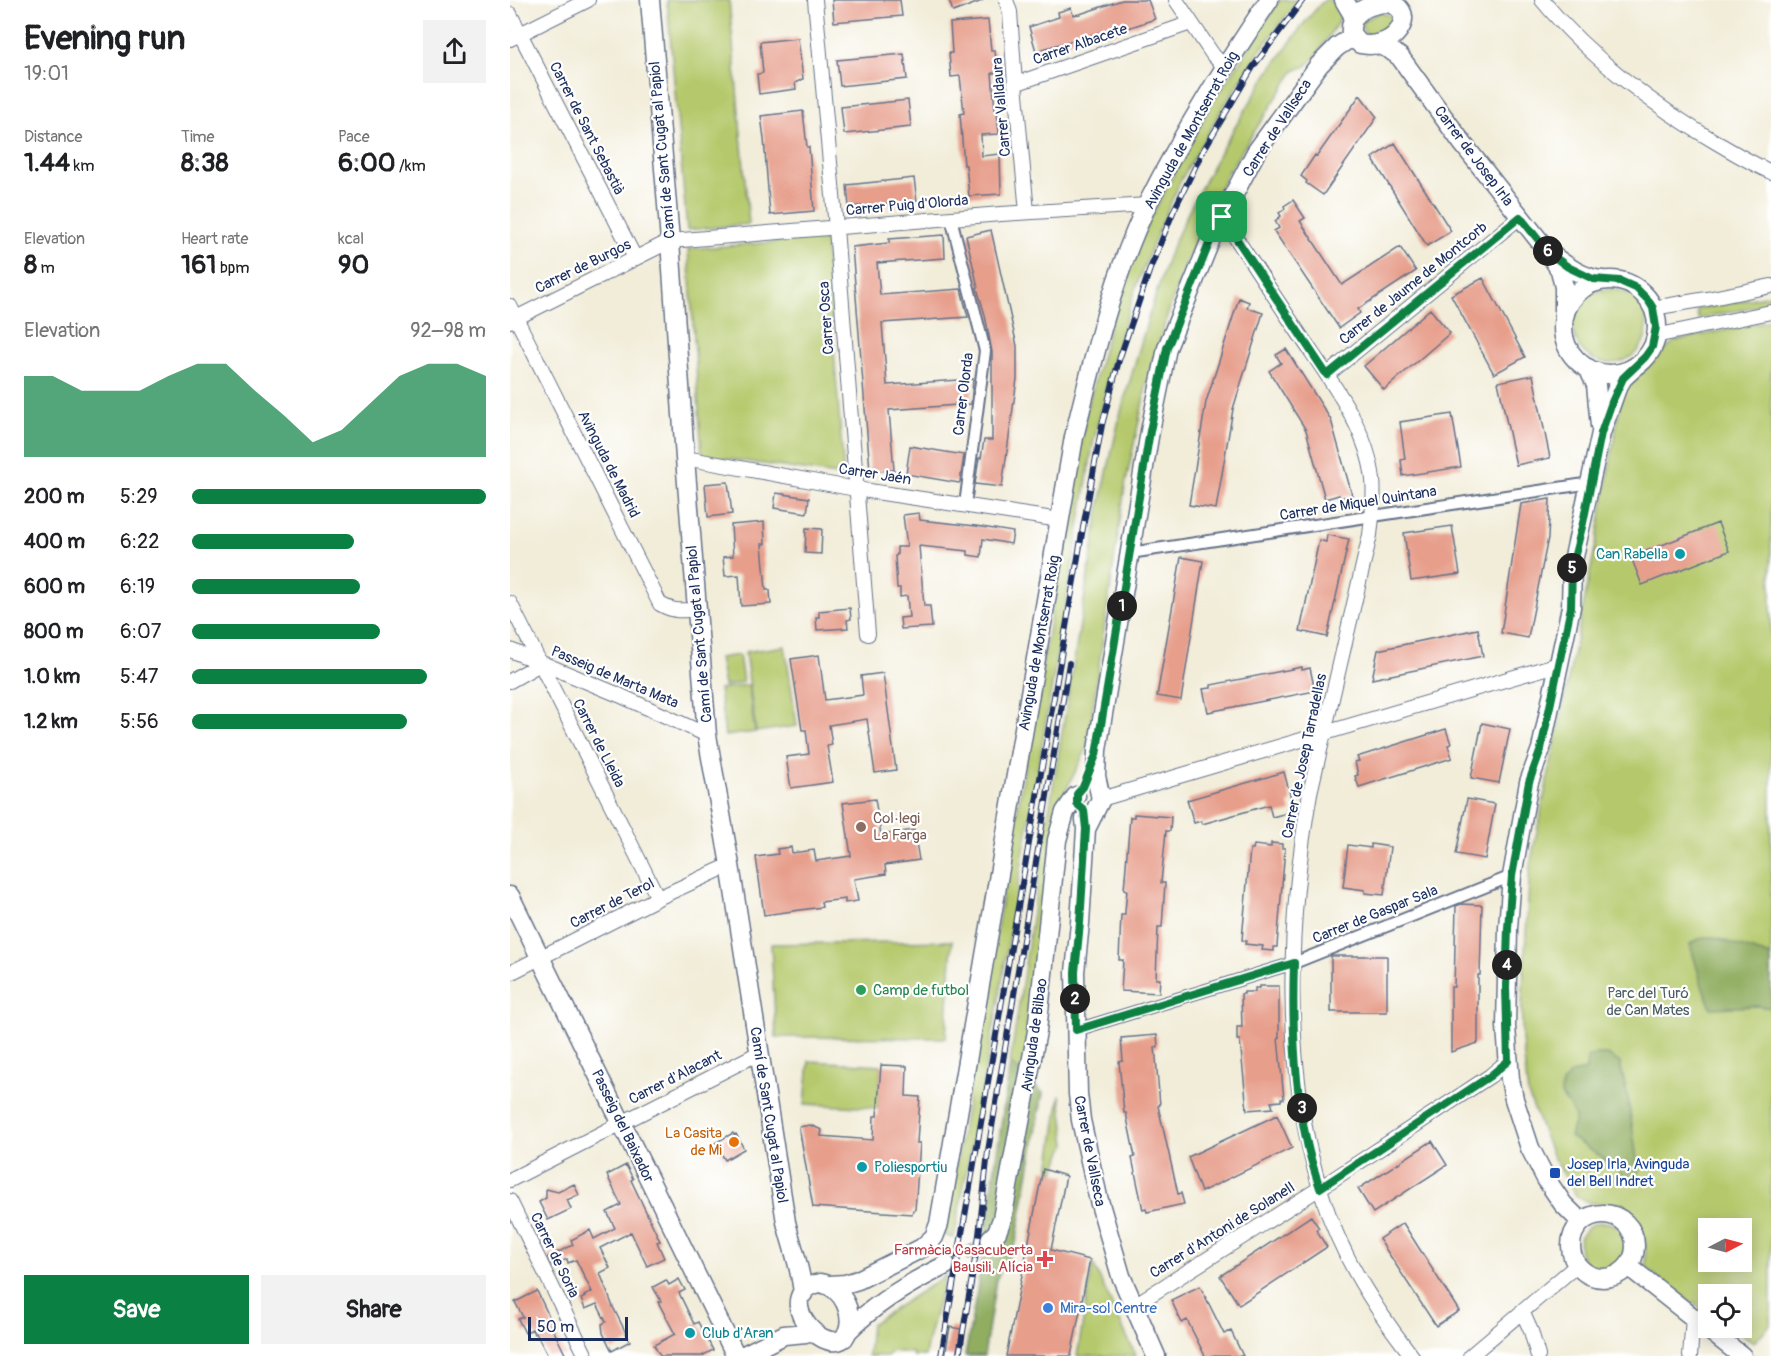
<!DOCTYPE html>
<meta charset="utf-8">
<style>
body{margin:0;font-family:Pangolin,sans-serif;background:#f2f2f2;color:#202124;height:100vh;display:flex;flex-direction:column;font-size:22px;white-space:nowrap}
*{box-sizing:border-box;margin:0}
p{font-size:20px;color:#757577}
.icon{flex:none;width:33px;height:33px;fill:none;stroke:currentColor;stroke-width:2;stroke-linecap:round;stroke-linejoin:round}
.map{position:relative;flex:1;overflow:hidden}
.side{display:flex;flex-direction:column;background:#fff;width:510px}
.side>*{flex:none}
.needle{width:39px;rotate:84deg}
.fabs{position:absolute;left:1188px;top:1218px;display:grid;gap:12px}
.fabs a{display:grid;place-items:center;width:54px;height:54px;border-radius:0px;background:#fff;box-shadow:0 3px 15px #0003;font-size:30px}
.scale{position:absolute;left:18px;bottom:15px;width:100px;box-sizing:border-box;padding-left:6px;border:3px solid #1b2f5e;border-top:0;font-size:16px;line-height:21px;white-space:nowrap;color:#1b2f5e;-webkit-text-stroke:4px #fff;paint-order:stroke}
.pin{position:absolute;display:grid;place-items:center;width:51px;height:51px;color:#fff;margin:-26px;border-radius:12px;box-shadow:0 3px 9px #0006}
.km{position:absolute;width:30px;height:30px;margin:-15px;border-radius:50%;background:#222;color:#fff;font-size:16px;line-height:30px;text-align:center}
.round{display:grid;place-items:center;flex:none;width:63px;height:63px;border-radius:0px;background:#f2f2f2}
.head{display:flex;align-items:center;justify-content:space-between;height:102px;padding:0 24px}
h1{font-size:33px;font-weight:700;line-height:45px}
.stats{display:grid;grid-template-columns:repeat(3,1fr);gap:9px;height:102px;padding:6px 24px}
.stats div{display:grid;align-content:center}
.stats b{font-size:26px;font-weight:700}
.stats small{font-size:16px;font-weight:400}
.stats p{font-size:16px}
.chart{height:168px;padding:12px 24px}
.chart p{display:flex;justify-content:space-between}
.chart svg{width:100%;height:108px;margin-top:6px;fill:#0b8043;opacity:.7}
.action{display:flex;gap:12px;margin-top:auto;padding:12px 24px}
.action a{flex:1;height:69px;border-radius:0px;background:#0b8043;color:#fff;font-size:24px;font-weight:700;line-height:69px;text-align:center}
.action a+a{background:#f2f2f2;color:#202124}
ul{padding:0 24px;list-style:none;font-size:20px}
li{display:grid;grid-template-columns:96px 72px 1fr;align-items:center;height:45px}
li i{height:15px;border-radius:8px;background:#0b8043}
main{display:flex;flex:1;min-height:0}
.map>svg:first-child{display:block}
.green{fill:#b5c96c;stroke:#687c65;stroke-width:1.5;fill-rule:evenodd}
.forest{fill:#90ad60;stroke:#566e5f;stroke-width:1.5}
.building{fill:#e79f8c}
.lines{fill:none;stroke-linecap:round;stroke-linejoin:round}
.minor-tunnel{stroke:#c7c7c0;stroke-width:14;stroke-dasharray:14 7;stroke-linecap:butt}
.pedestrian-casing{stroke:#667289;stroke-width:14}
.minor-casing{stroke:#667289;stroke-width:16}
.tertiary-casing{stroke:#667289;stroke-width:21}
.pedestrian{stroke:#fff;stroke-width:10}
.minor{stroke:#fff;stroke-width:14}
.tertiary{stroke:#fff;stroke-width:18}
.rail-casing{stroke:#1b2f5e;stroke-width:6}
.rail{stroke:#fff;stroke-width:4;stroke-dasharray:11;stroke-linecap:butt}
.route-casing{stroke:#fff;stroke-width:12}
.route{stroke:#0b8043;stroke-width:8}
.culture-dot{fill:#0f9aa8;stroke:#fff;stroke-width:2}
.education-dot{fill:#8d6e63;stroke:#fff;stroke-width:2}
.leisure-dot{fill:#2e9e5b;stroke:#fff;stroke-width:2}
.food-dot{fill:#e8710a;stroke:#fff;stroke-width:2}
.transit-dot{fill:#1a4fb4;stroke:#fff;stroke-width:2}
.health-dot{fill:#e0444e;stroke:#fff;stroke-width:2}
.shop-dot{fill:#3f7fe0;stroke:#fff;stroke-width:2}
.labels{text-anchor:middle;stroke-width:4.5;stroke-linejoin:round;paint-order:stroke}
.street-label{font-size:15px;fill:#1b2f5e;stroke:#fff}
.culture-label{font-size:15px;fill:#0d838f;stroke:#fff;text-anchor:start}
.education-label{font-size:15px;fill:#785e54;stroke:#fff;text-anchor:start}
.leisure-label{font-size:15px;fill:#27864d;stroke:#fff;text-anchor:start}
.park-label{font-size:15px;fill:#495d62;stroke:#fff}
.food-label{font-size:15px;fill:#c56008;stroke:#fff;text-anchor:end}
.transit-label{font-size:15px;fill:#164399;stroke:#fff;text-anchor:start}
.health-label{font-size:15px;fill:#be3a42;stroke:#fff;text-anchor:end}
.shop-label{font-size:15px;fill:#366cbe;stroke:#fff;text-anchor:start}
</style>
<main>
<section class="side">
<div class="head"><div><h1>Evening run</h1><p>19:01</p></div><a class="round"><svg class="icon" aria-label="share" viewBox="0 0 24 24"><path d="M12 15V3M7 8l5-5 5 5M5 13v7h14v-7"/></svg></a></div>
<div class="stats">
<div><p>Distance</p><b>1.44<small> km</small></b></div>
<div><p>Time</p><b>8:38</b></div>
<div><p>Pace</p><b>6:00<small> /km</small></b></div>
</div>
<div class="stats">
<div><p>Elevation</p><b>8<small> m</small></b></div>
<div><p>Heart rate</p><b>161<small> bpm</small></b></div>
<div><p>kcal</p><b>90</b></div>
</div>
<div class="chart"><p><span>Elevation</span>92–98 m</p>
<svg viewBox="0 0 160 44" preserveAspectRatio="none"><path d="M0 44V11L10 11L20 17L30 17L40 17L50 11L60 6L70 6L80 17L90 27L100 38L110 33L120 22L130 11L140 6L150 6L160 11V44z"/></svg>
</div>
<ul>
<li><b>200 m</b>5:29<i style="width:100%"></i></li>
<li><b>400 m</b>6:22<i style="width:55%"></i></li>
<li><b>600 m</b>6:19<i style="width:57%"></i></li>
<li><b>800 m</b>6:07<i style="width:64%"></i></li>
<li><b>1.0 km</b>5:47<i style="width:80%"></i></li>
<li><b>1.2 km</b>5:56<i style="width:73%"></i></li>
</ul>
<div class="action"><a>Save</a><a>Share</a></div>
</section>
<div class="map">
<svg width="1261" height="1356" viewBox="0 0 1261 1356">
<rect width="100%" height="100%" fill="#fff"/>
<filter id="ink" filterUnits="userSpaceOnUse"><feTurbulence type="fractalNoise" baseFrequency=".0167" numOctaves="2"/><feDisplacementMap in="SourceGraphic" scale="12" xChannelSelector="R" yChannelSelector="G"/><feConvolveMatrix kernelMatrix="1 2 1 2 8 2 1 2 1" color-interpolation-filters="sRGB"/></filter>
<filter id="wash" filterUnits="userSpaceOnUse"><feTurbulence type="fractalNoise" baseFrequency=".008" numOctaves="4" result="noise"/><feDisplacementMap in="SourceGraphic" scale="24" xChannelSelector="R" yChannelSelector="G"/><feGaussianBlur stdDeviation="1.35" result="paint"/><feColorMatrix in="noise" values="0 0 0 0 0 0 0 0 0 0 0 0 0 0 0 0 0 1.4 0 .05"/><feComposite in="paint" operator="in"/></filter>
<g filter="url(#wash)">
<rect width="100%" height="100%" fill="#f2edd9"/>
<path class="green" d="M157 0H219L239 224 177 230Z
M770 0H788L749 52 714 106 672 178 649 229 626 287 603 360 583 444 488 1004 444 1238 434 1235 576 412 608 296 639 221 702 104Z
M814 0H845L831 17 805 58 796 66 784 71 717 173 671 274 640 369 615 486 577 748C568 768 556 786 550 806L515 1076 500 1063 532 853 590 504 610 415 638 319 658 257 679 210 710 152 756 76 795 22Z
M871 12 881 16 882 21C877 32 867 36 856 34L851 26 854 20Z
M315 238 334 476 192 455 178 249Z
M1063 326a37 37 0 1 1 74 0a37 37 0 1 1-74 0Z
M1261 295V303L1188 319 1187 309Z
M1261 320V1324L1244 1342 1221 1328H1232V1294H1198V1313L1153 1283 1136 1266 1135 1243 1129 1224 1106 1205 1080 1203 1067 1197 1042 1155 1018 1094 1012 1039V1005L1020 865 1087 539 1113 388 1165 341ZM1198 1228H1232V1262H1198Z
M275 646 287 726 246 732 235 652Z
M229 655 233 682 214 686 209 658Z
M238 685 245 732 215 736 209 689Z
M442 941 436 1038 266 1037 261 944Z
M299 1061 371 1065 368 1108 295 1104Z
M550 1095 556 1144 544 1172 539 1171Z
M1069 1246a24 24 0 1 1 48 0a24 24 0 1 1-48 0Z
M583 1264 626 1356H567Z
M435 1276C429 1303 419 1329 415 1356H403V1353L381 1351 377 1356H358L361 1324Z"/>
<path class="forest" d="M1202 937 1261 956V1008L1248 1006 1201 1008 1192 985 1180 944 1189 939Z
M1084 1055H1098L1110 1063 1118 1098 1129 1174 1122 1179 1114 1177 1105 1166 1060 1137 1065 1119 1063 1112 1051 1095 1052 1083 1062 1073 1076 1070 1077 1057Z
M500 1063 533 1093 506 1243 486 1280 474 1356H455L467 1290Z"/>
<g id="blocks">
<path class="building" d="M322 0H390L392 16 324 22Z
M439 0H472V1L443 12Z
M612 0H638L645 19 597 35 595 31 526 51 519 27 549 17 548 12 561 8 563 15 570 14Z
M478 20 481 50H485L487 73H482L485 111H487L489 134 471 135 472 156 490 154 491 194 459 196 456 165H454L450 114 454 113 450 76 441 77 439 53H442L440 23Z
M288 38 293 79 285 83 286 89 249 94 247 74 253 73 250 42Z
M394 54 397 79 330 86 327 60Z
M850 95 867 117 813 195 796 183 797 181 791 176 805 155 807 156Z
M398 100 401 127 334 134 331 107Z
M293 111 297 147H299L304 211 260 215 254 139 251 116Z
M885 143 941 231 917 246 862 158Z
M404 178 407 201 339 207 337 185Z
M783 200 795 218 790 221 832 285 890 247 906 271 848 309 850 313 829 328 764 231 769 228 765 221 771 216 769 213 775 209 774 206Z
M481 230 507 346V379L492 487 465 484 469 458H471L474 440H482V352L475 315 467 288 468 287 456 236Z
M434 235 435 258 367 263 370 295 451 289 458 317 372 323 377 385 463 379 461 404 379 410 384 470 365 471V470H360L342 247 379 243V239Z
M973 278 1015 357 984 374 941 295Z
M729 298 739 302 737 308 753 313 723 409 706 509 679 505 696 402Z
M920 309 940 333 874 390 854 366Z
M776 349 821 420 842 495 830 498 829 495 815 499 796 430 759 371 771 363 766 355Z
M1023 375 1040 458 1006 465 988 382Z
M942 414 951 467 893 476 891 460 895 459 890 422Z
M400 446 454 455 450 482 449 483 396 474Z
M218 482 222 514 198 517 195 484Z
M266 493 299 498 297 513 264 508Z
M1040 499 1038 538 1018 638 991 633 1011 504Z
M409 513 410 520 466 526 503 532 501 544 473 539 471 557 458 555V551L409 546 414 606H420L422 627 391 629 390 618 399 617 397 596 390 597V588H387L385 556 387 555V547H397L393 515Z
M254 522 255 544H252L256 590H260L261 604 231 606 229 575 215 576 213 557 223 556 221 525Z
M1208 523 1219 551 1132 585 1121 557Z
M942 526 950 574 901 581 894 533Z
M296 528 312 529 311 554 295 553Z
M817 535 839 539 817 637 790 631 809 540 816 542Z
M671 557 693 561 671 700 647 696Z
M340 608 341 619 337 620 338 628 307 630 306 617H309V611Z
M968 629 973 656 862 679 868 650Z
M309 655 315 700 353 695 351 676 373 673 386 770 365 773 357 719 319 725 322 745 317 746 323 782 281 788 276 757 299 754 296 730H292L281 659Z
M792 667V670L800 668 805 691 698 712 693 689 701 688V685Z
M972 723 1000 729 989 783 961 778Z
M936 729 941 744 938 745 942 758 849 787 845 776 848 775 845 762 849 761 847 757Z
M774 772 782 802 779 803 781 812 762 817 759 805 692 824 691 821 684 823 677 800Z
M365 799 371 835 404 830 409 860 375 865 376 874 344 879 348 901 335 903V899L311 902 312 907 254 915 246 857 268 854 267 849 281 847 282 853 304 850 306 861 341 856 333 803Z
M957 799 985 804 975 859 946 854Z
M624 814 661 817 660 831H656L651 883H655L652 927H648L646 979H650L649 993 611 991 613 960H609L611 915H615V912L617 890H614L620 817H624Z
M761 843 772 844V848H775L767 946V947H764V951L752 950 753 946 735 944 736 941 732 940 740 849H743L744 845 761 847Z
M861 844 880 847 874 895 855 893V890L833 887 838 845 861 848Z
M951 904 972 905 970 975H968V1043L941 1052V987H944L946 906Z
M821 956H877V1012H821Z
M750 986H769V1038H768L774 1099H771V1101L761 1102 763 1108 737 1110 730 1040H727V1027H732L731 994H734V992H745V988H750Z
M647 1035 648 1047H645L650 1105 648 1106 668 1194 671 1193 674 1204 637 1212 636 1209 633 1210 622 1158 625 1157 616 1113H614L609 1062 613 1061 611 1038Z
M371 1065 397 1066 396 1096 410 1097 407 1143H410L405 1210H403L402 1214 303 1207 289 1127 300 1125 312 1130 311 1136 363 1140 364 1116H367Z
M767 1115 782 1148 691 1192 678 1157Z
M223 1133 224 1135 226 1134 234 1149 215 1160 205 1143Z
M922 1141 937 1165 863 1213 848 1189Z
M116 1165 123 1179 121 1180 150 1241 147 1242 154 1258 137 1266 121 1232 90 1248 100 1268 90 1273 103 1307 120 1341 102 1351 93 1333 92 1324 96 1322 87 1304 75 1309 71 1299 75 1297 74 1296 82 1292 66 1260 58 1263 57 1259 42 1266 38 1257 63 1245 61 1240 80 1230 84 1239 105 1228 97 1212 111 1205 97 1175Z
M533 1169 556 1176 541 1250 580 1260 561 1356H496Z
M64 1184 69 1195 57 1200 61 1209 38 1220 29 1202 36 1198V1189L48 1192Z
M801 1216 809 1228 806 1230 817 1247 729 1305 710 1276Z
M893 1223 949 1311 926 1326 869 1239Z
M169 1279 175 1290 169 1293 184 1324 188 1322 203 1350 192 1356H150L144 1345 165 1334 148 1302 151 1301 143 1287 156 1280 159 1285Z
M690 1286 714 1334 721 1331 733 1356H695L677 1320 672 1323 661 1300Z
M27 1291 43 1325H41L56 1356H38L26 1333 24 1334 22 1329 15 1333 8 1319 13 1317 5 1302Z
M440 1327 451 1329 446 1356H435Z"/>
</g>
</g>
<g filter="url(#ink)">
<use href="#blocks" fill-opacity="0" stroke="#667289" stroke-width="1.5"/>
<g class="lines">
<path class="minor-tunnel" d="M436 1265 480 1239"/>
<defs>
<path id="pedestrian" d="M441 218 475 351 455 505
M620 553 1081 483
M566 1030 784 963 1002 876"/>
<path id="minor" d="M305 0 326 228 358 634
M496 0 500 12 505 84 517 212
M666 0 703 55 715 67
M1032 0C1079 57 1145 107 1209 144 1226 154 1243 164 1261 172
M0 14 125 258
M0 39 78 0
M505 84 681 23
M712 217C738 256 764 296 790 335 818 377 858 428 863 480 865 498 862 517 860 535L800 793C777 923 772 1072 813 1198 831 1256 865 1309 902 1356
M0 306 150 604C164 612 171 611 187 609
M1143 308 1197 299 1261 286
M0 321 160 241 491 214 638 205
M1145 336 1261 312
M817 375 1010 217
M175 458 346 489 550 520
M0 603 148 898
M0 650 109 695 197 735
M0 681 30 664
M591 799 1049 664
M0 973 148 898 220 865
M0 1180 249 1053
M0 1201 76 1356
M623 1306 810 1188 980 1076 998 1061
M1012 1311 1021 1331 1028 1356
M960 1356 1067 1265
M1180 1356 1183 1318"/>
<path id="tertiary" d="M140 0 160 241 175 458 197 735 220 865 276 1222C282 1247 291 1268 293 1294
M834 0 844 17
M873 3C911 4 890 52 850 44L841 34C839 13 855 6 873 3Z
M866 44 879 49 890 57 953 144 1039 253 1050 270 1054 287V315
M1043 256C1058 267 1073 278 1092 280
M1053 327a47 47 0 1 1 94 0a47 47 0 1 1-94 0Z
M1078 368 1086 385 1090 426
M575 819 576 829 570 923 565 972 568 1094 571 1120 588 1197 611 1276 646 1356
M576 829 591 799 586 776 587 750 640 431 657 348 703 234 746 152 809 65 827 47 842 37
M0 896 226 1356
M1061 1246a32 32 0 1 1 64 0a32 32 0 1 1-64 0Z
M1071 1222 1053 1204 1036 1179 1020 1148 1004 1099 1000 1079 996 1027 998 928 1002 876 1019 782 1031 749 1061 607 1062 566 1091 433 1107 388 1113 378 1127 365
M480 1239 487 1232 492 1219 527 1031 547 840 555 812 566 796
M1118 1266 1232 1356
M310 1283C333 1286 348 1318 334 1338 309 1356 261 1292 310 1283Z
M320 1285 335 1284 348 1280 412 1248 424 1237 429 1224 564 437C583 359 603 276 638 203 673 132 715 66 759 0
M337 1332C365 1303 401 1282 436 1265
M232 1356 274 1335 296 1333"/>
</defs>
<use href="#pedestrian" class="pedestrian-casing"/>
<use href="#minor" class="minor-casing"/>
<use href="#tertiary" class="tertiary-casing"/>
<use href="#pedestrian" class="pedestrian"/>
<use href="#minor" class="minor"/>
<use href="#tertiary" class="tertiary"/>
<defs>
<path id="rail" d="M431 1356 574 522 592 425 609 360 640 269 664 210 693 151 743 67 793 0
M449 1356 469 1235 478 1151 559 663"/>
</defs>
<use href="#rail" class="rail-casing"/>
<use href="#rail" class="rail"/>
</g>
</g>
<g class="lines" filter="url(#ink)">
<defs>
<path id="route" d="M712 217 817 375 1010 217 1039 253 1058 267 1083 279 1110 281 1126 288 1138 300 1143 308 1146 327 1142 347 1135 357 1113 378 1102 402 1091 433 1073 523 1062 566 1061 607 1031 749 1019 782 1002 876 998 928 996 987 998 1061 980 1076 810 1188C805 1173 800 1158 797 1143 784 1085 782 1022 784 963L566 1030 565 972 570 923 576 829 574 810 567 804V794L573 787 586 755 640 431 657 348 703 234Z"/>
</defs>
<use href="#route" class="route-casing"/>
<use href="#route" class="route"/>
</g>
<g class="culture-dot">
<circle cx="1170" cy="554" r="6"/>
<circle cx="352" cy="1167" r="6"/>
<circle cx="180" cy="1333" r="6"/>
</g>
<circle class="education-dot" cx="351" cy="827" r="6"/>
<circle class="leisure-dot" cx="351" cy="990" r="6"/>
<circle class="food-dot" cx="224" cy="1142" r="6"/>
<rect class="transit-dot" x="1039" y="1167" width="12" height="12" rx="3"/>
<path class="health-dot" d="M532 1250h6v6h6v6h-6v6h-6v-6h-6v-6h6z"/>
<circle class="shop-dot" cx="538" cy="1308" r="6"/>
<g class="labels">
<g class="street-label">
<text transform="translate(570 44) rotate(-19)" y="5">Carrer Albacete</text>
<text transform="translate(491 107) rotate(-95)" y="5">Carrer Valldaura</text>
<text transform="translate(77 128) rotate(63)" y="5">Carrer de Sant Sebastià</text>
<text transform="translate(767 128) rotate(-57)" y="5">Carrer de Vallseca</text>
<text transform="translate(681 130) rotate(-61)" y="5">Avinguda de Montserrat Roig</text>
<text transform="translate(152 150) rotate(-95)" y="5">Camí de Sant Cugat al Papiol</text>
<text transform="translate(964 156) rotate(53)" y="5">Carrer de Josep Irla</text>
<text transform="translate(397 205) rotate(-5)" y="5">Carrer Puig d'Olorda</text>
<text transform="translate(73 266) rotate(-26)" y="5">Carrer de Burgos</text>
<text transform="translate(903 283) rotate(-39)" y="5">Carrer de Jaume de Montcorb</text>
<text transform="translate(316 318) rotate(-94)" y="5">Carrer Osca</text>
<text transform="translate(453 394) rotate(-83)" y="5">Carrer Olorda</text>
<text transform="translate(99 464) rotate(63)" y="5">Avinguda de Madrid</text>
<text transform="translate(365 474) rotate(9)" y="5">Carrer Jaén</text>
<text transform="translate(848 503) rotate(-9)" y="5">Carrer de Miquel Quintana</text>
<text transform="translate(189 634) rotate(-95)" y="5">Camí de Sant Cugat al Papiol</text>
<text transform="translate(529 643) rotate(-80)" y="5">Avinguda de Montserrat Roig</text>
<text transform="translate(105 677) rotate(23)" y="5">Passeig de Marta Mata</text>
<text transform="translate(89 743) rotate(63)" y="5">Carrer de Lleida</text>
<text transform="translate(794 756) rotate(-78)" y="5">Carrer de Josep Tarradellas</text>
<text transform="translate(102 903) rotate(-27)" y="5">Carrer de Terol</text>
<text transform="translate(865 914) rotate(-22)" y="5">Carrer de Gaspar Sala</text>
<text transform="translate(524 1035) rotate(-82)" y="5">Avinguda de Bilbao</text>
<text transform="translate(165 1077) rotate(-27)" y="5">Carrer d'Alacant</text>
<text transform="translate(259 1115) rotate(81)" y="5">Camí de Sant Cugat al Papiol</text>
<text transform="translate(113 1126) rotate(64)" y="5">Passeig del Baixador</text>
<text transform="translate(580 1151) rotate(79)" y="5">Carrer de Vallseca</text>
<text transform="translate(712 1230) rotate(-32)" y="5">Carrer d'Antoni de Solanell</text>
<text transform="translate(45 1255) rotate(64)" y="5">Carrer de Soria</text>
</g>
<g class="culture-label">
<text x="1158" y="559" text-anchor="end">Can Rabella</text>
<text x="364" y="1172">Poliesportiu</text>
<text x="192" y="1338">Club d'Aran</text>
</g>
<g class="education-label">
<text x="363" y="823">Col·legi<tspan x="363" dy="17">La Farga</tspan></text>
</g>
<g class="leisure-label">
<text x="363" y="995">Camp de futbol</text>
</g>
<g class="park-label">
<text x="1138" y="998">Parc del Turó<tspan x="1138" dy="17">de Can Mates</tspan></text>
</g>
<g class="food-label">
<text x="212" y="1138">La Casita<tspan x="212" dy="17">de Mi</tspan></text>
</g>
<g class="transit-label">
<text x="1057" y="1169">Josep Irla, Avinguda<tspan x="1057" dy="17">del Bell Indret</tspan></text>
</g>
<g class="health-label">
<text x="523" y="1255">Farmàcia Casacuberta<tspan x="523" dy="17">Bausili, Alícia</tspan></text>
</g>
<g class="shop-label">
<text x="550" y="1313">Mira-sol Centre</text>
</g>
</g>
</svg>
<div class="fabs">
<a><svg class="needle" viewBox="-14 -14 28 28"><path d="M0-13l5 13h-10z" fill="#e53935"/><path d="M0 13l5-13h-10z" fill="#757577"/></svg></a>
<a><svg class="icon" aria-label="locate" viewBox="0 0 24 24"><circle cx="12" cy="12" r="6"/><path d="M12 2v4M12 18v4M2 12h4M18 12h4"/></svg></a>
</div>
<div class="scale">50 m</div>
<div class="pin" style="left:712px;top:217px;background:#1e9e55"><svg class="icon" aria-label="arrive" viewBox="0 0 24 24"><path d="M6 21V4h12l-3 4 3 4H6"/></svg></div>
<b class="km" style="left:612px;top:606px">1</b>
<b class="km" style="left:565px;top:999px">2</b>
<b class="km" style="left:792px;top:1108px">3</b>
<b class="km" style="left:997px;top:965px">4</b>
<b class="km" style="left:1062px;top:568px">5</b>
<b class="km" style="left:1038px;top:251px">6</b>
</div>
</main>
